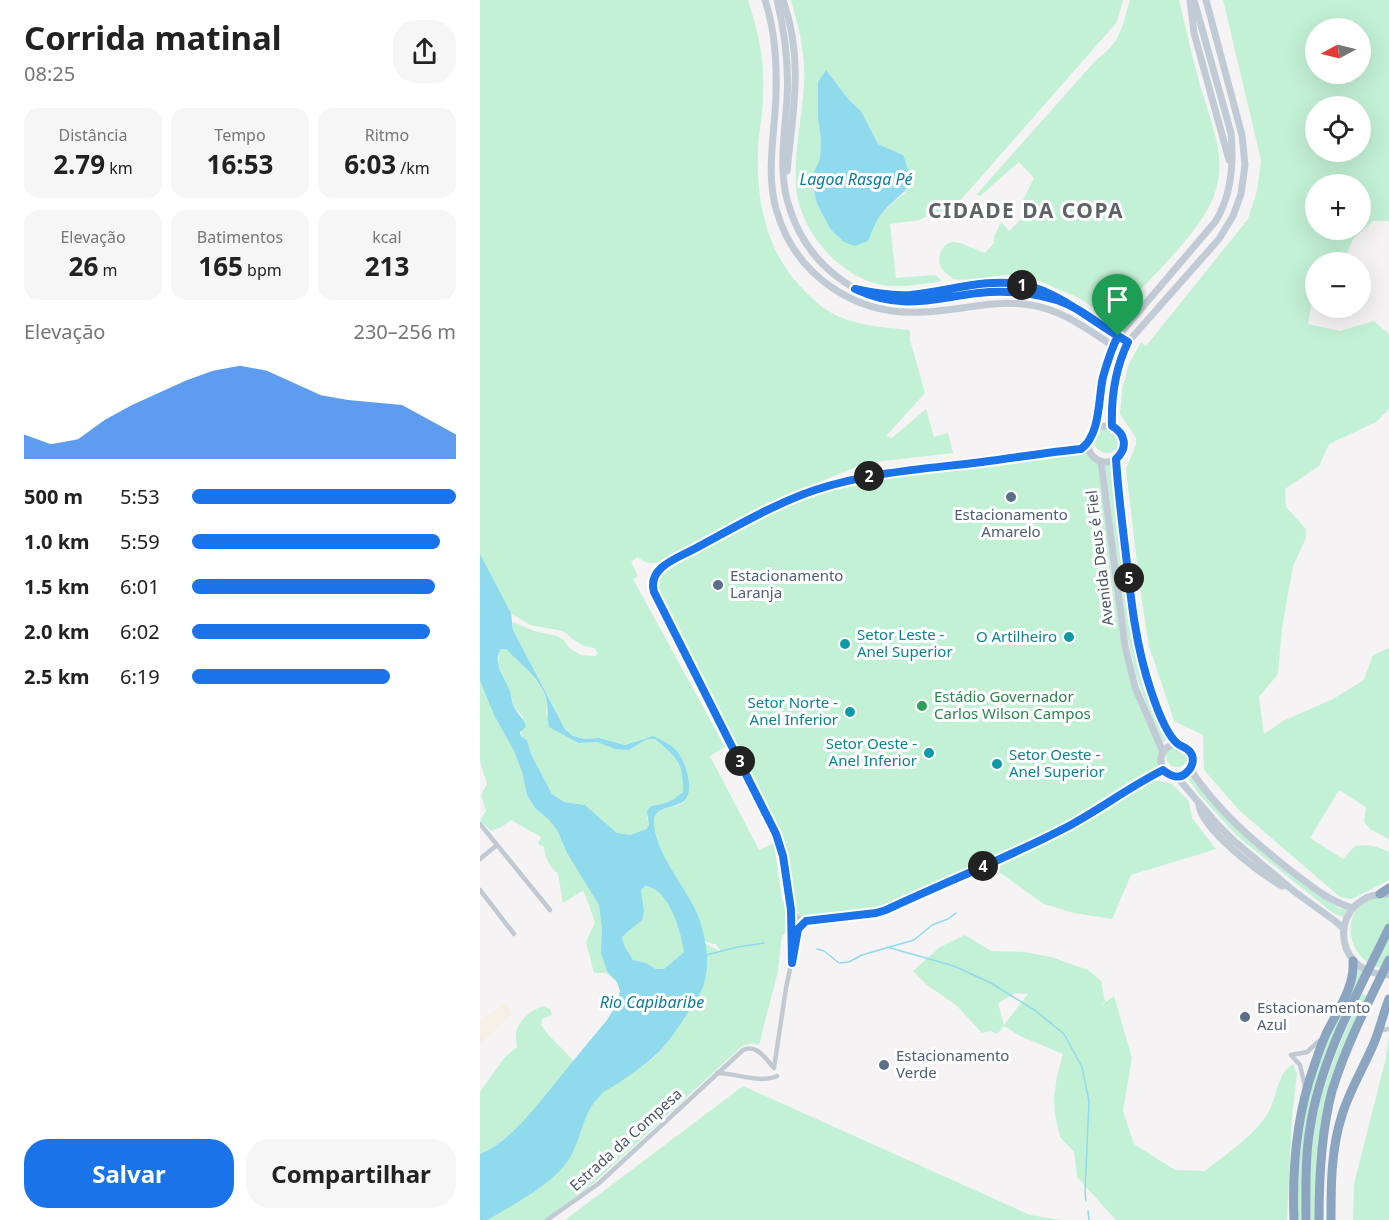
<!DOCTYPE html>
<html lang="pt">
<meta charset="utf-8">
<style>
body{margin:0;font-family:"Noto Sans",sans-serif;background:#f6f6f6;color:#222;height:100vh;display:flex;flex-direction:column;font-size:22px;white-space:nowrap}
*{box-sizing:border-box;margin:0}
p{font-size:20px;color:#767676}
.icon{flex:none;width:33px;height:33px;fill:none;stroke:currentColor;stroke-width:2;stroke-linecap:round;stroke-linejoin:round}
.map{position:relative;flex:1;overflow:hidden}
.details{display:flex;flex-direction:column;background:#fff;width:480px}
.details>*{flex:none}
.needle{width:39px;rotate:263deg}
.fabs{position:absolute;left:825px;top:18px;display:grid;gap:12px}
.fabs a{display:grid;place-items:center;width:66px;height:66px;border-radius:50%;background:#fff;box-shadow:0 6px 24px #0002;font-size:30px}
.pin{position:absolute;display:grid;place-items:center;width:51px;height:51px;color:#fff;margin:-62px -26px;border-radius:50% 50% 50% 0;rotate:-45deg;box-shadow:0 0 6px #0007}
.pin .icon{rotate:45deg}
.km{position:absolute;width:30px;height:30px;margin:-15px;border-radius:50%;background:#222;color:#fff;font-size:16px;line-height:30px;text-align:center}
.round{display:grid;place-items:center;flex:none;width:63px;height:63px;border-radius:24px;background:#f6f6f6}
.head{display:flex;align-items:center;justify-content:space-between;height:102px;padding:0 24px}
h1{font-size:33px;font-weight:700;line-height:45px}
.stats{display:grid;grid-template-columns:repeat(3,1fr);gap:9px;height:102px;padding:6px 24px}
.stats div{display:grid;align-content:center;border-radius:15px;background:#f6f6f6;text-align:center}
.stats b{font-size:26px;font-weight:700}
.stats small{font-size:16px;font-weight:400}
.stats p{font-size:16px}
.chart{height:168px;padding:12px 24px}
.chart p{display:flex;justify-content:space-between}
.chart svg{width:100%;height:108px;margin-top:6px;fill:#1a73e8;opacity:.7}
.cta{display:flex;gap:12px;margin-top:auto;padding:12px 24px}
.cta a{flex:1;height:69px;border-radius:24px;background:#1a73e8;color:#fff;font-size:24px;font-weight:700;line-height:69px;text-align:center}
.cta a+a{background:#f6f6f6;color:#222}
ul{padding:0 24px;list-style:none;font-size:20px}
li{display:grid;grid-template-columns:96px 72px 1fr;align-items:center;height:45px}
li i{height:15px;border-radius:8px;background:#1a73e8}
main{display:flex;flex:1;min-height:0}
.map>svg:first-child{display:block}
.green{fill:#c3f1d5;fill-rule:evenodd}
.sand{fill:#f5f0e5}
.water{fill:#90daee;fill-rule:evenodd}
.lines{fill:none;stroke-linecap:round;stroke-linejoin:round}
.stream{stroke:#90daee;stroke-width:1.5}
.street{stroke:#c1cad2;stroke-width:4.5}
.secondary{stroke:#c1cbd6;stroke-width:7}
.highway{stroke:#8ba5c1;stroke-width:9}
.route-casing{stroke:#fff;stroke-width:12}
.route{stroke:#1a73e8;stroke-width:8}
.service-dot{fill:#5c6f8a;stroke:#fff;stroke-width:2}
.culture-dot{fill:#0f9aa8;stroke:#fff;stroke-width:2}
.leisure-dot{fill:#2e9e5b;stroke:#fff;stroke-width:2}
.labels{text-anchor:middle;stroke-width:6;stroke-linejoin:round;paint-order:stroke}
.service-label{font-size:15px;fill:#4e5e75;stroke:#fff;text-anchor:start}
.street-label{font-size:15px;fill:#4a5661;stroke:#fff}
.culture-label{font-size:15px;fill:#0d838f;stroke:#fff;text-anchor:end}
.leisure-label{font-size:15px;fill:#27864d;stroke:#fff;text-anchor:start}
.water-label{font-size:16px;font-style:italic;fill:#0c7c9b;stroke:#fff}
.district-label{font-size:21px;font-weight:bold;letter-spacing:1.5px;fill:#5f6368;stroke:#fff}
</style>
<main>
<section class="details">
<div class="head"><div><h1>Corrida matinal</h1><p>08:25</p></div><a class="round"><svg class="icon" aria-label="share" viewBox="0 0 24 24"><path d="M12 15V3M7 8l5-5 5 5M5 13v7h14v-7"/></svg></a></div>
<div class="stats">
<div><p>Distância</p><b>2.79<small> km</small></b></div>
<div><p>Tempo</p><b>16:53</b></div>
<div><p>Ritmo</p><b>6:03<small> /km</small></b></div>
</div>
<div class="stats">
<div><p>Elevação</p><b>26<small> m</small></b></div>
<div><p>Batimentos</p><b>165<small> bpm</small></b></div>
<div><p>kcal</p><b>213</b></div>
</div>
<div class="chart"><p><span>Elevação</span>230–256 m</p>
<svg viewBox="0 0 160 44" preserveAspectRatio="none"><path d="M0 44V34L10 38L20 36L30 28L40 22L50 17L60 12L70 8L80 6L90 8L100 13L110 18L120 20L130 21L140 22L150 28L160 34V44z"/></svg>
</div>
<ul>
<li><b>500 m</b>5:53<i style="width:100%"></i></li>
<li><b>1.0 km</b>5:59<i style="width:94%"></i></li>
<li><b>1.5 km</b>6:01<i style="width:92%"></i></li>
<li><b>2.0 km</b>6:02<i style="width:90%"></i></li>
<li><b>2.5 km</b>6:19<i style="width:75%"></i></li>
</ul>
<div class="cta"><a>Salvar</a><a>Compartilhar</a></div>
</section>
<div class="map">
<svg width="909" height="1220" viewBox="0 0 909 1220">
<rect width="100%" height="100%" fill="#f5f3f3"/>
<path class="green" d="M0 0H268C278 30 285 62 283 94 283 113 279 131 278 149 276 198 285 248 319 285 328 294 339 306 350 312 373 326 404 327 430 330V340L445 393 406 436 412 438 446 409 454 437 468 433 473 453 385 463 297 500 185 560C174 564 167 565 158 557L151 562 158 576 153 579 245 747 230 756 279 850 294 843 302 900 305 901 308 932 302 935 298 971 279 1045 272 1043 262 1046 108 1188 64 1220H7C32 1205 81 1180 92 1153 101 1134 104 1111 119 1096 137 1079 162 1070 179 1053 186 1046 191 1035 197 1027 219 995 230 983 224 943L241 952 236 944H232L223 940C221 927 218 916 213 905 209 896 202 889 198 882 189 868 174 838 173 822 173 805 191 810 201 804 206 801 208 794 208 788 208 763 196 755 180 739L165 738 145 745 119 738 104 739 93 736 85 728 33 630V622L54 631 77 636 84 640 89 648 101 655 115 656 118 653 114 648 104 646 94 640 83 631 50 625 31 613 0 554Z
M311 0H643L637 22 478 203 472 217C462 216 448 213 440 220L410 224 416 278 455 275 462 281C440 284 416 290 394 283 357 272 323 233 317 194 312 160 322 120 324 85 326 56 319 28 311 0ZM346 70 369 100 381 111 398 144 423 155 425 193C412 204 399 213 393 229L364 242 351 230 337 204 331 178 340 159 341 139 338 118Z
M650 0H699C706 28 712 57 720 85 734 133 754 170 723 217 699 253 666 283 637 314 621 319 609 302 595 296 576 289 554 276 534 275 514 274 493 282 473 279 470 276 465 273 462 269 456 260 461 243 473 242 482 242 496 250 505 253L514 243V237L521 222 529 231 550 211 542 202 554 178 539 162 500 196 496 195 617 59C641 43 642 26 650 0Z
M743 0H909V221H893L873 239 863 262H836L835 297 832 301 828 324 860 331 894 321 909 334V409L896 422 849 444 839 466 805 489 806 507 826 529V538L813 566 802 628 798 674 779 697 784 734 803 721 853 699 884 680 893 655 909 648V839L890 829 884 822 886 807 859 790 830 838 863 859 875 846C888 844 897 846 909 852V880L872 899 860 897 759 810 724 770 723 735 694 721 669 646 659 581 646 469 656 444V438L640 414 642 390 649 364 661 342 666 346 768 219 777 191 781 160ZM880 28V74H836V28ZM836 106H880V152H836ZM880 184V230H836V184Z
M614 440a13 13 0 1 1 26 0a13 13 0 1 1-26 0Z
M601 449 610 452 622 464 649 665 678 740 683 770 584 828 407 910 346 918 320 916 313 902 307 864 296 829 174 592 176 573 180 568 299 505 373 479Z
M634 461 663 673 691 737 683 742 672 719 656 675 646 630 625 462Z
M26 648 41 662 62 688 67 703 66 714 77 731 97 743 117 742 149 750 167 739H175C197 760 203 759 203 792 193 801 185 804 171 806L167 818 169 825 166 829 150 835 137 833 105 805 84 802 72 794 51 754 47 740 41 737 43 717 33 706 32 697 18 664 19 652 21 649Z
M0 681 14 715 34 751 42 772 47 795 55 808 68 819 77 830 87 853 120 905 127 971 137 982 126 973H114L106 942 115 922 104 892 102 891 83 903 78 873C70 869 65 857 64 847L58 844 61 837 31 820 23 826 11 831 0 820 6 811 1 795 7 784 0 761Z
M686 756a11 11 0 1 1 22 0a11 11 0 1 1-22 0Z
M713 769 749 817 843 897 859 908 867 909 863 917 853 913 756 835 718 793 705 774Z
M676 780 692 784 709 801 712 818 736 849 651 875 632 919 594 913 564 904 519 872 521 865 623 813 659 789Z
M165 886C189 888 201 931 204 952L184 969H176L166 963 153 960 145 947 142 937 151 930 164 911 161 890Z
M909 896V968C872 971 854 914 890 900 896 897 903 897 909 896Z
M485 935 511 951 544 952 571 957 608 970 621 981 625 1001 620 1006 634 996 652 1058 643 1111 654 1144 695 1170 725 1171C746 1154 773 1137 788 1113 797 1098 797 1073 813 1064L817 1074 812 1117 807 1220H636L597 1177 594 1152 580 1137 575 1115 574 1098 577 1076 583 1054 540 1036 524 1026 517 1034 510 1031 502 1033 476 1005 447 985 433 971 460 947ZM535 993 548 994 524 1025 518 1003Z
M878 969 884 973 833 1103 824 1220H818C817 1186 817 1152 823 1119 832 1067 857 1017 878 969Z
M882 993 887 997 852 1083 837 1220H831C830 1192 827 1164 832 1137 841 1086 861 1039 882 993Z
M62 1006 70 1009 72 1015 62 1019 61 1025C70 1039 83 1048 93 1061 67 1093 39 1136 0 1154V1092L25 1057 37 1047C32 1025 44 1015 62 1006Z
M909 1035V1220H873L874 1184 906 1058Z
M263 1086 550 1215 581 1220H85Z"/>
<path class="sand" d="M26 1003 33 1014 0 1044V1021Z"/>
<path class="water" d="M346 70 369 100 381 111 398 144 423 155C437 191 426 187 404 211 396 219 393 230 388 241L375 246 364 242 351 230 337 204 331 178 340 159 341 140 338 118V82Z
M0 554 31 613 33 630 85 729 93 736 104 739 119 738 145 745 173 736C180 739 190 744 196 750 205 760 213 785 207 797 200 811 173 803 174 822 174 848 200 881 212 903 221 919 228 946 227 964 227 971 225 981 223 987 219 998 186 1047 177 1054 165 1065 151 1074 137 1084 131 1088 123 1091 119 1097 103 1113 102 1135 92 1154 78 1182 33 1205 7 1220H0V1154C28 1142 49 1115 68 1092 87 1068 107 1044 127 1020L137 1004 140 991 137 982 127 971 121 953 122 928 119 905 87 853 77 830 68 819 55 808 47 795 42 772 34 751 14 715 0 681ZM21 649H26C40 664 64 681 67 703 68 711 67 719 69 727L98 743 117 742 135 749 149 750 167 739H175C197 759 203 760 203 792 193 801 185 804 171 806L167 811 169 825 166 829 150 835 137 833 105 805 84 802 72 794 51 754 47 740 41 737 40 732 46 727C44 718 38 715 34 707 31 702 32 694 29 689 24 676 12 662 21 649ZM165 886C189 888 201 932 204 952L184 969H176L166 963 153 960 145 947 142 937 162 920 164 911 161 890Z"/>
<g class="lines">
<path class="stream" d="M407 947 474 966 511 983 556 1011 584 1034 602 1067 609 1101 605 1192 606 1201
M337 949 344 951 359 963 369 962 382 955 434 940 452 925 468 919 476 913
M226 955 258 947 284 943
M608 1211 609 1220"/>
<path class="street" d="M0 824 70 910
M0 859 17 845
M0 890 34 934
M311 910 319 918 326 921 396 913 407 910C466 882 527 858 585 828 619 810 649 787 683 770
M312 963 311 910 303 856 296 834 177 599C163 567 195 560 218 547 265 521 312 496 363 482 396 473 429 470 463 466 500 462 538 457 576 451L601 449 610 452
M898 1031 909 1029
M811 1055 827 1052 839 1041
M811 1055 820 1065 825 1087
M294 1068 306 988 318 932 326 921
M237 1073C256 1073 280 1084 297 1076
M67 1220 118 1184 263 1050C277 1044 285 1058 294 1068"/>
<path class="secondary" d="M285 0C295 30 297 63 296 95 295 134 285 174 297 212 316 276 376 316 442 312 479 311 514 299 551 305 587 311 613 334 643 352
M297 0C305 33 309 65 307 99 305 133 298 169 308 203 324 261 376 306 438 302 471 300 504 289 538 292 584 297 610 319 648 342
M303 0C324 59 313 111 307 171
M710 0 714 33 749 160
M389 292C451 305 516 264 575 297
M608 444a18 18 0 1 1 36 0a18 18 0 1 1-36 0Z
M632 426 633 386 638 364 648 342 739 239 753 216 761 194 765 165 762 135 726 0
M614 430C620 398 622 365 638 336L735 222C752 195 754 164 751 133L714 0
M636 459C639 493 643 526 647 560 654 622 659 693 699 744
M621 461 645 646 655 687 683 752
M681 760a16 16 0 1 1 32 0a16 16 0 1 1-32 0Z
M710 769C737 810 772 840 810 870 830 885 848 901 873 908
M697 777 738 825 753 840 815 892 855 921 864 929
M719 805C722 830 780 873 802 886
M909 894C851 891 846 973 909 975"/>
<path class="highway" d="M900 894 909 888
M814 1220C812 1168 816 1118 833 1069 837 1057 841 1045 846 1034 857 1011 875 987 873 961
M826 1220C826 1190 825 1158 830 1128 841 1057 878 992 909 928
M839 1220C839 1178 841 1132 852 1091 866 1045 888 1003 909 960
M851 1220C851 1185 851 1149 862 1115 870 1089 884 1067 894 1043 900 1029 903 1014 909 999"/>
</g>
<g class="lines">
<defs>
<path id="route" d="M638 336C621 326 605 312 587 304 569 296 548 293 529 292 470 289 434 317 375 289 393 293 410 296 430 295 467 292 507 277 545 285 579 293 608 318 638 336 631 349 627 363 623 377 618 399 621 434 601 449 568 452 535 458 502 462 445 469 390 472 335 490 294 504 255 527 216 548 198 558 167 567 174 592L296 834 303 856 311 910 312 963 318 929 326 921 396 913 406 910C466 882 527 858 585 828 619 810 649 787 683 770 690 776 700 780 707 772 712 768 714 761 712 755 709 748 704 748 698 744 686 735 676 706 671 691 656 647 651 601 646 555 642 523 638 491 636 459 648 448 646 434 632 426 631 396 635 369 648 342L638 336"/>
</defs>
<use href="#route" class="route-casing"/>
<use href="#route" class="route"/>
</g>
<g class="service-dot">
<circle cx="531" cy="497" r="6"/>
<circle cx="238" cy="585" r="6"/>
<circle cx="765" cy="1017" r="6"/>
<circle cx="404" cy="1065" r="6"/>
</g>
<g class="culture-dot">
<circle cx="589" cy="637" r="6"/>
<circle cx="365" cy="644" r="6"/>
<circle cx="370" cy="712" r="6"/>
<circle cx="449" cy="753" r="6"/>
<circle cx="517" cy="764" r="6"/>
</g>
<circle class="leisure-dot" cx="442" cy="706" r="6"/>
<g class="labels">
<g class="service-label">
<text x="531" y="520" text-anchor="middle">Estacionamento<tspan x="531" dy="17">Amarelo</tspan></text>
<text x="250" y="581">Estacionamento<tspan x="250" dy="17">Laranja</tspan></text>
<text x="777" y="1013">Estacionamento<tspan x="777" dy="17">Azul</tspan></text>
<text x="416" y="1061">Estacionamento<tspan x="416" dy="17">Verde</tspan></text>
</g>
<g class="street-label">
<text transform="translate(620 558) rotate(-97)" y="5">Avenida Deus é Fiel</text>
<text transform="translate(146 1140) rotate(-42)" y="5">Estrada da Compesa</text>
</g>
<g class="culture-label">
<text x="377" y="640" text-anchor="start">Setor Leste -<tspan x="377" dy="17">Anel Superior</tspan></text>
<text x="577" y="642">O Artilheiro</text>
<text x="358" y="708">Setor Norte -<tspan x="358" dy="17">Anel Inferior</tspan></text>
<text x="437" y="749">Setor Oeste -<tspan x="437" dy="17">Anel Inferior</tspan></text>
<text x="529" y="760" text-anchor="start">Setor Oeste -<tspan x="529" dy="17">Anel Superior</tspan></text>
</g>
<g class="leisure-label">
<text x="454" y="702">Estádio Governador<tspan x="454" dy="17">Carlos Wilson Campos</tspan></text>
</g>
<g class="water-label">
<text x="376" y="185">Lagoa Rasga Pé</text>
<text x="172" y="1008">Rio Capibaribe</text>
</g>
<g class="district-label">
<text x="546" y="218">CIDADE DA COPA</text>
</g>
</g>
</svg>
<div class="fabs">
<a><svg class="needle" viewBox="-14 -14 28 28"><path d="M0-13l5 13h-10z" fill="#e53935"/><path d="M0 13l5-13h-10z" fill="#767676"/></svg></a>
<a><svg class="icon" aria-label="locate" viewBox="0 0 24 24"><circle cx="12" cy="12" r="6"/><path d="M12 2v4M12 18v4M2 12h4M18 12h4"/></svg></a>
<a>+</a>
<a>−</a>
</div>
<div class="pin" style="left:638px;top:336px;background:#1e9e55"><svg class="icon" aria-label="arrive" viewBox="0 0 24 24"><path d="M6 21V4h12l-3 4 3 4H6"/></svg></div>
<b class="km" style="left:542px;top:285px">1</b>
<b class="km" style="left:389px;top:476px">2</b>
<b class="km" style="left:260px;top:761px">3</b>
<b class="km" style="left:503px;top:866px">4</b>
<b class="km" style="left:649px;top:578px">5</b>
</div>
</main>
